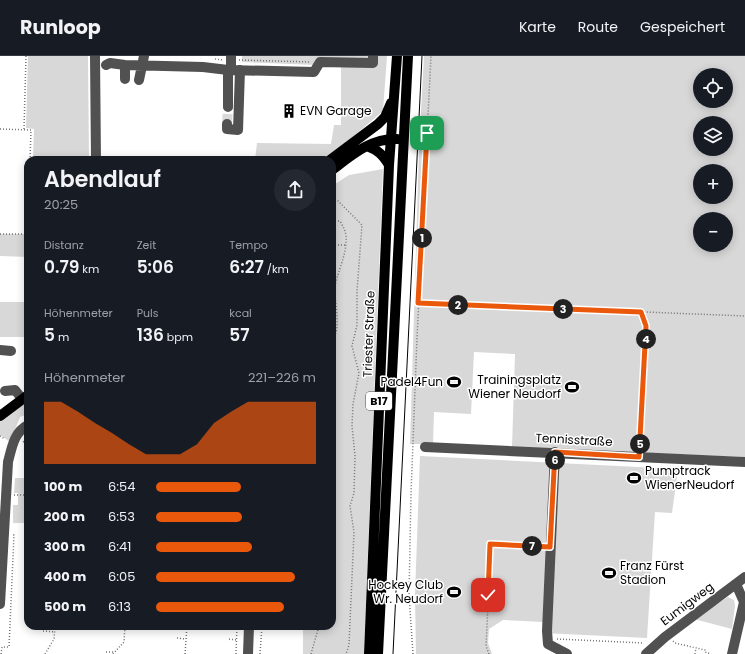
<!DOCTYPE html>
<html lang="de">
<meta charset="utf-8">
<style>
body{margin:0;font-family:Poppins,sans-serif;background:#242831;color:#f1f3f6;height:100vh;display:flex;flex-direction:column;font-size:15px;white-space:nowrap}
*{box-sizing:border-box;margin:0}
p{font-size:13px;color:#9ea1a6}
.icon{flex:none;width:22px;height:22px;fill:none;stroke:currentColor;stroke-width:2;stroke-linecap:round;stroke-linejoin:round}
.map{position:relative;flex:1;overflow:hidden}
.details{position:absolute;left:24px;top:100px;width:312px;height:474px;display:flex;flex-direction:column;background:#171b24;border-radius:12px;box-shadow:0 2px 10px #0003}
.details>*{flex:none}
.tools{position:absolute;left:693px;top:12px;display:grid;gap:8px}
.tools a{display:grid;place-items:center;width:40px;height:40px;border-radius:50%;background:#171b24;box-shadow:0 2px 10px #0003;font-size:20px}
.pin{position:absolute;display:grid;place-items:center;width:34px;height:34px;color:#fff;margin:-17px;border-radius:8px;box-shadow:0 2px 6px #0006}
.km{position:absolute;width:20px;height:20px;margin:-10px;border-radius:50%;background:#222;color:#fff;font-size:11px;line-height:20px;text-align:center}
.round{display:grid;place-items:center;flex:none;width:42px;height:42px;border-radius:21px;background:#242831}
.headline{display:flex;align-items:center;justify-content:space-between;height:68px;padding:0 20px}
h1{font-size:22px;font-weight:600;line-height:30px}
.figures{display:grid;grid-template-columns:repeat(3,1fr);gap:6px;height:68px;padding:4px 20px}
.figures div{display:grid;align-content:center}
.figures b{font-size:17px;font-weight:600}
.figures small{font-size:11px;font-weight:400}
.figures p{font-size:11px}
.chart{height:112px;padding:8px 20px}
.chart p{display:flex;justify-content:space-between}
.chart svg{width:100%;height:72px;margin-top:4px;fill:#ea580c;opacity:.7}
ul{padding:0 20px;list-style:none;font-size:13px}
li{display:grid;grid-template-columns:64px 48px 1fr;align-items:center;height:30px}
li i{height:10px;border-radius:5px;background:#ea580c}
header{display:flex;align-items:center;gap:24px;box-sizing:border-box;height:56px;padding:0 20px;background:#171b24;border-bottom:1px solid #363941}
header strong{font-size:19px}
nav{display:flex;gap:22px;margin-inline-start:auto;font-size:14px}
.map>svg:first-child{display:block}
.green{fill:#d8d8d8;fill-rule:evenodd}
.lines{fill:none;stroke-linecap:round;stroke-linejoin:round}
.minor-tunnel{stroke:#d9d9d9;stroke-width:10;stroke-dasharray:10 5;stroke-linecap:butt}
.path{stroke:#737373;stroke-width:1.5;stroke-dasharray:1 2;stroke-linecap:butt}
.minor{stroke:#515151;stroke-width:10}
.major{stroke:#000;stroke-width:10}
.tram{stroke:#000;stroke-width:1}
.route-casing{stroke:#fff;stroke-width:8}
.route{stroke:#ea580c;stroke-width:5}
.labels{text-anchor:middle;stroke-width:3;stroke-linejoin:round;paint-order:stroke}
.shield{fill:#fff;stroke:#4c4c4c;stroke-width:1}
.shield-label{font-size:11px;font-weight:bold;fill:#000}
.poi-label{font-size:12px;fill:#000;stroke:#fff;text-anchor:start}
.street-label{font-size:12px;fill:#000;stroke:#fff}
</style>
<header>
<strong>Runloop</strong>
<nav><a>Karte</a><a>Route</a><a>Gespeichert</a></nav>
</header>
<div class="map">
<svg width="745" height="598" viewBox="0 0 745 598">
<rect width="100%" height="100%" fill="#fff"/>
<path class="green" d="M28 0H88L89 104H33L34 73 26 72Z
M242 0H387L383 55 326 104H255L257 87 331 88 334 69H341V10L242 6Z
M424 0H745V401L512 391 515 298 474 296 471 358 434 356 433 388H410L419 93ZM700 19H726V45H700ZM700 67H726V93H700ZM700 115H726V141H700ZM700 163H726V189H700Z
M383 113 364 598H303V570H332V130L349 119Z
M0 178H28V201L0 200Z
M0 246H28V281H0Z
M28 344V358L20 361 10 386 0 379V365Z
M420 400 678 413 672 457 655 456 647 582 543 577V566L503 564 489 573 488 587 492 598H416L415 538Z
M15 422H28V467H13V449H18V437H14Z
M728 541 734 544 735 550 732 573 694 563Z"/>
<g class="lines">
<path class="minor-tunnel" d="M227 68 228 51"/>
<path class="path" d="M215 3 223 4
M239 4 311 6
M0 73 31 74 30 104
M24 73 26 0
M332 145 337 144 362 169 357 235V269L352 290 359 317 353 348 352 370 355 400 354 437 350 450 354 476 349 589 346 598
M332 165H340C344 172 347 178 346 185 346 201 337 216 335 231 334 246 342 272 332 285
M0 178H28
M338 189H346
M419 247 745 260
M0 380 5 383
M23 386 28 383
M640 393 646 270 641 256
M14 439H28
M202 570 203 571
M120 573 125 572
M43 575 55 576
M177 582 186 583
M229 583 236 584
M557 583 643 587
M673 585 675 587 705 594V596L711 598
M106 596H113
M1 598 2 591H9L14 479H12
M45 598 54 583 55 570
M113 598 124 586 125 570
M185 598 187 570
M236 598 237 570
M260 598 262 570
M311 598 319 570
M413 598 409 539 411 438 417 282 431 0
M489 598 486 590 491 488 542 490
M695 598 696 592"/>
<path class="minor" d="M95 0 96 104
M106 9 110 7 125 9 203 11 228 14 314 16 320 6 373 7V0
M125 9V23
M231 14V0
M139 24 144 0
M228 51V14
M227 68V73L238 74 240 14
M0 294 11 295
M5 335 15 334 22 343
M425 391 745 406
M555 396 547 575 548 588 567 598
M0 548 8 406C12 391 14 376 28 369
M248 598 249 570
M646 598 665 581 745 521
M732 598 744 546 736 528"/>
<path class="major" d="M367 90C378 94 383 99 389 109
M330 104 378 68 385 61 391 47
M332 114C352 99 371 82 397 83
M0 360 28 339
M369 598 389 109 397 0
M378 598 408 0"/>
<path class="tram" d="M393 598 422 0"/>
</g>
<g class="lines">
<defs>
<path id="route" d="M427 77 418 247 641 256 646 270 639 401 555 396 550 491 490 488 488 539"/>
</defs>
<use href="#route" class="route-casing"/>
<use href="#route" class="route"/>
</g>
<defs>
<symbol id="building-bare" viewBox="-9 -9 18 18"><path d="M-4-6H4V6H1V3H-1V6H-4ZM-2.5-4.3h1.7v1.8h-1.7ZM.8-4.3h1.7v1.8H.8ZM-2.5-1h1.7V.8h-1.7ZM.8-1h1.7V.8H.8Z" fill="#000" stroke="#fff" stroke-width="2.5" paint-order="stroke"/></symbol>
<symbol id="stadium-bare" viewBox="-9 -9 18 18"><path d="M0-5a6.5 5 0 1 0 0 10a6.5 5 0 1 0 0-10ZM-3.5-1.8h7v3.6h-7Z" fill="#000" stroke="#fff" stroke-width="2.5" paint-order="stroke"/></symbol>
</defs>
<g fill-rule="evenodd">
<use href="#building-bare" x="279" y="45" width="20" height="20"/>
<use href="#stadium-bare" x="444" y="316" width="20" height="20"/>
<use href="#stadium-bare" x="562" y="321" width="20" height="20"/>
<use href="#stadium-bare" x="624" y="412" width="20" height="20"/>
<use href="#stadium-bare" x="599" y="507" width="20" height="20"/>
<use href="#stadium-bare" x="444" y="526" width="20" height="20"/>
</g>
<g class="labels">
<rect class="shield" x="366" y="336" width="26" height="18" rx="3"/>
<g class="shield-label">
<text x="379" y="349">B17</text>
</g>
<g class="poi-label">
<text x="300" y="59">EVN Garage</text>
<text x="561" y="328" text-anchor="end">Trainingsplatz<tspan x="561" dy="14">Wiener Neudorf</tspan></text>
<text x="443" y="330" text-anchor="end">Padel4Fun</text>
<text x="645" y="419">Pumptrack<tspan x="645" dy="14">WienerNeudorf</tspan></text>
<text x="620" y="514">Franz Fürst<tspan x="620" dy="14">Stadion</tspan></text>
<text x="443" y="533" text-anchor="end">Hockey Club<tspan x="443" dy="14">Wr. Neudorf</tspan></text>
</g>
<g class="street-label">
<text transform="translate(369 278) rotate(-88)" y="4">Triester Straße</text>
<text transform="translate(574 384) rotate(3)" y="4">Tennisstraße</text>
<text transform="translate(687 548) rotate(-37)" y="4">Eumigweg</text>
</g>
</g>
</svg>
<div class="tools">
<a><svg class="icon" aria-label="locate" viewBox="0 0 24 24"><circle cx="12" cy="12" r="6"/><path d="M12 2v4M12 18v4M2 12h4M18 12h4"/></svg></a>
<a><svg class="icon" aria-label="layers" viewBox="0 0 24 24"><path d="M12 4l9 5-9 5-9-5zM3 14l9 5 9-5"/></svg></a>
<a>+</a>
<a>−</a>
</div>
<div class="pin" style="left:427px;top:77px;background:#1e9e55"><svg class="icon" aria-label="arrive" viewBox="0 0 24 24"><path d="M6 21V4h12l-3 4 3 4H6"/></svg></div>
<div class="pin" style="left:488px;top:539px;background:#d93025"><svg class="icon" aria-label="check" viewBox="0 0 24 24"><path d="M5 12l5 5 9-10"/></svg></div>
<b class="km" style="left:422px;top:182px">1</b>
<b class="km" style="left:458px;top:249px">2</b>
<b class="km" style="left:563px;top:253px">3</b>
<b class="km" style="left:646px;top:283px">4</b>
<b class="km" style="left:640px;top:388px">5</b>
<b class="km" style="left:555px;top:404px">6</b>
<b class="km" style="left:532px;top:490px">7</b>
<section class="details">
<div class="headline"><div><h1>Abendlauf</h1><p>20:25</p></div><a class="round"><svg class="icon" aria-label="share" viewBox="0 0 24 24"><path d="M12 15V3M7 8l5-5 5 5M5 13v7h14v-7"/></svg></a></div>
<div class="figures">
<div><p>Distanz</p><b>0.79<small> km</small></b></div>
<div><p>Zeit</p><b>5:06</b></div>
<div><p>Tempo</p><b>6:27<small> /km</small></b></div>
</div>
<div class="figures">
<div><p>Höhenmeter</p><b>5<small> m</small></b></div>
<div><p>Puls</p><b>136<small> bpm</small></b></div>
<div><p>kcal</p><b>57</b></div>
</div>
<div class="chart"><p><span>Höhenmeter</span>221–226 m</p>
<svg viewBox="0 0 160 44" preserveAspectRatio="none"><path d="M0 44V6L10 6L20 12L30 19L40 25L50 32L60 38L70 38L80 38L90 32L100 19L110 12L120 6L130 6L140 6L150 6L160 6V44z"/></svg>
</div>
<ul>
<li><b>100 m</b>6:54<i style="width:53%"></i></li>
<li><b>200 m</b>6:53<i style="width:54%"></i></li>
<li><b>300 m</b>6:41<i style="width:60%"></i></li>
<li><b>400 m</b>6:05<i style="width:87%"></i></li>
<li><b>500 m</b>6:13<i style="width:80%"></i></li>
</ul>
</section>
</div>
